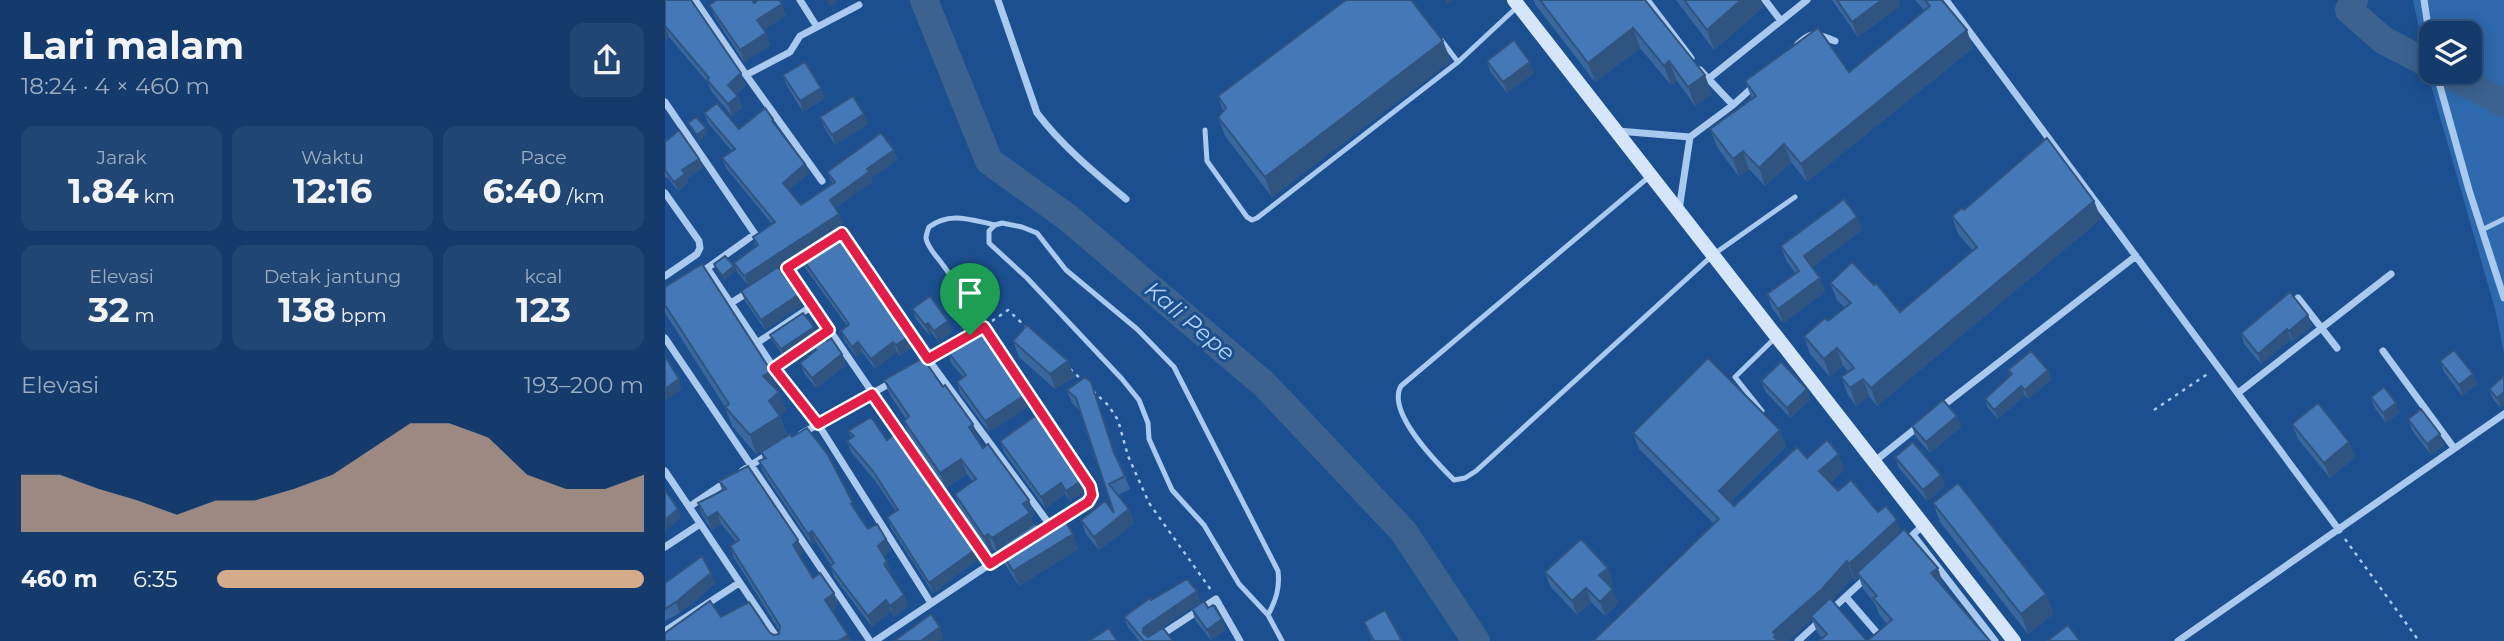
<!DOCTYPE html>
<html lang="id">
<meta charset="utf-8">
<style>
body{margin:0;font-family:Montserrat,sans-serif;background:#214673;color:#f1f3f6;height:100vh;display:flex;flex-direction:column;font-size:26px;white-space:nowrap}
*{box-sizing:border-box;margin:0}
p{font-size:23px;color:#9dadc1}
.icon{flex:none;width:38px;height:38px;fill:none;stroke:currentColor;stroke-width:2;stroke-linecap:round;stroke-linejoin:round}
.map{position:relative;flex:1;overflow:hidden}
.panel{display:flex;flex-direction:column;background:#143b6b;width:665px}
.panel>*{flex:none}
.tools{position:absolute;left:1754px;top:21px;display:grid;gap:14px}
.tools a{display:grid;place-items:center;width:63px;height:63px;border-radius:14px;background:#143b6b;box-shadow:0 4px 18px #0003,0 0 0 2px #33557e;font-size:35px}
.pin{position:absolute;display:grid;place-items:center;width:60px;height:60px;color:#fff;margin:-72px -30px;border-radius:50% 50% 50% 0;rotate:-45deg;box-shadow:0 0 7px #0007}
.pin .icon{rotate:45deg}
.round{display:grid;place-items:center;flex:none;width:74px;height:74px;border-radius:14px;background:#214673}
.summary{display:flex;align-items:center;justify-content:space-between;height:119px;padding:0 21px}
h1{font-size:38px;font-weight:700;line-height:52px}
.metrics{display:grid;grid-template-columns:repeat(3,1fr);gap:10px;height:119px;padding:7px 21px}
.metrics div{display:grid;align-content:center;border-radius:14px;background:#214673;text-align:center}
.metrics b{font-size:35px;font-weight:700}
.metrics small{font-size:19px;font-weight:400}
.metrics p{font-size:19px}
.chart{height:196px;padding:14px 21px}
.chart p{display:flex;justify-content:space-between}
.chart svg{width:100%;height:126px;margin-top:7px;fill:#d6ab8b;opacity:.7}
ul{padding:0 21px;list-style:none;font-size:23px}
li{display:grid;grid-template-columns:112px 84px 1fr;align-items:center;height:52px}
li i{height:18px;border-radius:9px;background:#d6ab8b}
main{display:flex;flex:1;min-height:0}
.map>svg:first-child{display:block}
.green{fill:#2e69ad;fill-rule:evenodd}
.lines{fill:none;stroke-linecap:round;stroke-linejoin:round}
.river{stroke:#3c6290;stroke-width:28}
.path{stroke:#a9c9ee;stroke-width:2.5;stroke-dasharray:3.5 5;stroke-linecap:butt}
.service{stroke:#a9c9ee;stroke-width:5}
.minor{stroke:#a9c9ee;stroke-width:7}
.secondary{stroke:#d6e6fa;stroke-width:14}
.wall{fill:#3a679d;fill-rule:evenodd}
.shaded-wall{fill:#305480}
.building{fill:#4478b7;stroke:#305480;stroke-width:2}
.route-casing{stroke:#fff;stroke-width:14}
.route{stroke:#e11d48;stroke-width:9}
.labels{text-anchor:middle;stroke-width:6;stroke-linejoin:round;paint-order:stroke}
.water-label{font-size:23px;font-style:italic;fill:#b5d3f5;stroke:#1b4f8f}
</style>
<main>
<section class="panel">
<div class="summary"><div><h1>Lari malam</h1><p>18:24 · 4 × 460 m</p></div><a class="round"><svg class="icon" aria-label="share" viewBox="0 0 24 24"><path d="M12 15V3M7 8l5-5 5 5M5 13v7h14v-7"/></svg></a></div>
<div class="metrics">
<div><p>Jarak</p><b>1.84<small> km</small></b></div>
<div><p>Waktu</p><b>12:16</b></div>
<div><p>Pace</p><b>6:40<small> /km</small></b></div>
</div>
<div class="metrics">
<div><p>Elevasi</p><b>32<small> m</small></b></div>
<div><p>Detak jantung</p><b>138<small> bpm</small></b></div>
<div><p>kcal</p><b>123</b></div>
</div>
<div class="chart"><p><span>Elevasi</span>193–200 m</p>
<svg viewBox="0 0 160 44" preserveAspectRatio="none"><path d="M0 44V24L10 24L20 29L30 33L40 38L50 33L60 33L70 29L80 24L90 15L100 6L110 6L120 11L130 24L140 29L150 29L160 24V44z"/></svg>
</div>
<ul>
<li><b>460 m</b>6:35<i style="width:100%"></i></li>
</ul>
</section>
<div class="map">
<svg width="1839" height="641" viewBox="0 0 1839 641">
<rect width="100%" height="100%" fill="#1b4f8f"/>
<path class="green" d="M1748 0H1839V353L1830 309 1767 89ZM1766 33H1804V72H1766Z"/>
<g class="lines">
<path class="river" d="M259 0 324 161 402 217 599 384 738 531 811 641
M1689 0 1684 10 1718 40 1766 65
M1779 72 1839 103"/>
<path class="path" d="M327 321 343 310 362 328
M405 369 418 381
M428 391 443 405 453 420 463 456 484 503 546 590
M1489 410 1544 373
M1680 539 1754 641"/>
<path class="service" d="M777 41 793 62
M540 130 542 161 582 217 587 220 592 218 793 62 851 8
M985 176 736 386C721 412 771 462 789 480L800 478 811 471 1049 254 1130 197
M1817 230 1839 219
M305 335C310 308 290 281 275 261 270 255 262 246 261 238 261 236 263 229 264 227 285 211 306 220 330 225
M1097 411 1070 377 1109 339
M603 615C611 600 615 588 613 571L509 367 472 329 401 270 372 233 357 227 337 223 330 225 324 231V243L362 278 457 379 474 400 483 423 484 439 507 490 539 525 574 584 603 615 617 641"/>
<path class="minor" d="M30 0 81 75 157 181
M135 0 152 27
M333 0 372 113C397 146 430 173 461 199
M982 0 1026 58
M1100 0 1116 21
M1281 0 1674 530
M1759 0 1766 46
M1133 44C1148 30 1151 34 1170 41
M1035 70 1068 105
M1771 72 1804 190 1839 298
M81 75 125 52 135 36 194 5
M1042 80 1142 0
M0 102 90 234 38 271
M953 131 1025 137
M0 193 34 241 35 248 32 254 0 276
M1014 210 1025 137 1068 105 1089 86
M177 233 263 359 385 525
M42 268 109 368 153 424 266 603
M122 268 325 564
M119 270 142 256
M1633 298 1672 348
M66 303 85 291
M0 338 205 641
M92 343 147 306
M1718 351 1789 448
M254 365 319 327 425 486 427 495 423 501 392 521
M109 368 164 330
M1573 393 1726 274
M1275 408 1471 256
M136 434 229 381
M1210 461 1255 425
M0 471 114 641
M77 471 105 453
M24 507 61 482
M1248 535 1330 641
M1239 543 1254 529
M0 547 35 524
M1181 597 1219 641
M1164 612 1202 577
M0 631 74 583
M210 641 343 552
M487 641 551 599 575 641
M1133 641 1156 620
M1513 641 1839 414"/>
<path class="secondary" d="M849 0 1349 641"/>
</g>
<path class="wall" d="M0 0 81 85 71 94 73 96 77 108 67 116 46 91 43 83 4 37 0 41Z
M869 0H980L1047 94 1030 106 1012 81 1006 85 975 48 930 82 870 4Z
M1011 0H1095L1098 7 1049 50Z
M1167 0H1233L1235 6 1193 37Z
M1250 0H1277L1308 48 1142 182 1126 162 1100 186 1084 169 1074 177 1052 147 1045 129 1087 99 1080 81 1184 72 1260 11Z
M89 3 121 15 99 30 105 45 79 62 49 16 44 5Z
M786 61 607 197 560 136 553 117 558 111 553 96Z
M822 61 869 73 842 93 825 71Z
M118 75 160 98 138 112 122 86Z
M39 113 74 129 108 119 111 127 144 173 124 190 136 205 168 184 162 172 229 150 232 160 206 178 207 182 170 208 178 224 83 285 72 272 69 263 91 247 88 237 107 224 61 168 57 158 67 151 43 123Z
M155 117 203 124 170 145 159 127Z
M0 142 38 168 22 179 23 183 13 191 2 177 0 178Z
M1429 201 1436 219 1212 406 1204 396 1191 406 1183 395 1176 377 1184 372 1178 366 1165 377 1145 354 1139 336 1163 321 1180 308 1172 300 1165 283 1235 312 1308 251 1293 234 1287 216 1299 210Z
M1192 217 1197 230 1147 267 1155 278 1160 292 1118 323 1107 308 1102 294 1130 273 1121 260 1116 246Z
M134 254 247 347 235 356 232 352 210 369 197 352 191 357 180 341 176 331 182 326 138 265Z
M0 287 106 371 112 390 114 392 121 411 115 416 122 435 91 454 67 426 60 407 0 313Z
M76 291 137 305 100 330 80 301Z
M247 309 287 332 273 341 267 333 264 335 251 319Z
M1643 315 1647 326 1628 341 1626 339 1596 364 1579 344 1576 333Z
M150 332 118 355 107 340 105 335Z
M143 339 162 341 177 354 181 365 151 388 139 373 135 363 148 352Z
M348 341 403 361 409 377 390 389 354 357Z
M283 352 364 406 324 432 295 393 292 382 298 377 286 363Z
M1775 361 1808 374 1812 384 1797 396 1779 372Z
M1343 370H1383L1386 380 1363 399 1360 395 1333 419 1323 408 1320 399 1345 376Z
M1839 376 1836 408 1828 399 1824 389Z
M420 377 451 456 460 476 465 489 453 495 464 509 469 523 434 550 421 534 416 520 449 513 415 411 407 403 402 390Z
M219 380 278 387 314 439 312 440 318 448 370 515 366 518 369 525 413 549 354 586 339 563 335 551 333 553 328 549 324 552 295 509 290 494 308 482 302 474 281 488 244 436 239 421 241 419 225 395Z
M1096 381 1142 389 1145 400 1125 418 1100 391Z
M1706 397 1734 413 1721 423 1709 407Z
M1292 416 1296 427 1265 453 1250 436 1247 426Z
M1743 419 1779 445 1766 455 1747 430Z
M1627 424 1684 442 1690 457 1665 478 1633 439Z
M1115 430 1121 446 1065 502 1069 506 1142 458 1179 470 1165 483 1173 491 1213 512 1236 532 1278 584 1277 586 1325 641H1154L1157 638 1152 632 1147 619 1123 641H928L1049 524 974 449 968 433ZM1188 577 1190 580 1194 577 1198 589 1210 604 1214 614 1222 624 1202 641 1167 600Z
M183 431 222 440 314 559 268 593 226 528 222 517 231 511 211 482 186 452 182 441 186 438Z
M335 441 420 491 405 501 400 494 380 508 339 452Z
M96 452 192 513 203 529 226 550 219 556 226 572 225 574 239 595 243 606 229 617 226 611 207 627 169 577 165 566 166 565 151 542 147 545 98 472 94 461 98 459Z
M1230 457 1280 486 1262 501 1234 468Z
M54 481 138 552 134 555 148 578 169 593 173 605 167 610 186 641H0L56 617 109 635 114 634V630L69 558 65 546 71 542 56 524 47 530 37 515 33 503 57 491Z
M1268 503 1381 594 1388 614 1363 634 1275 522Z
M880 572 948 582 944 585 953 603 940 616 926 602 912 615 885 586Z
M46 573 50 584 15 613 0 621V583Z
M486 600 535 602 492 631 508 641H474L463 627 459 617Z
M527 609 561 629 546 640 530 620Z
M720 610 737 641H707L699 622Z"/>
<path class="shaded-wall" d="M162 0H172L165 7Z
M780 0H788L782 5Z
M1076 0H1095L1098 7 1049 50 1042 30Z
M1217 0H1233L1235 6 1193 37 1187 22Z
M117 4 121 15 96 32 92 20Z
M0 26 4 37 0 41Z
M968 28 975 48 930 82 923 63Z
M1302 30 1308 48 1142 182 1136 164Z
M101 33 105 45 79 62 75 50Z
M778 41 786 61 607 197 600 177Z
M1004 61 1012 81 1006 85 999 66Z
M865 62 869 73 842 93 838 82Z
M76 73 81 85 67 96 63 85Z
M1040 75 1047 94 1030 106 1023 87Z
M156 88 160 98 138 112 135 101Z
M73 96 77 108 67 116 63 104Z
M199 114 203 124 170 145 167 135Z
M41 128 43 133 34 141 32 135Z
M1119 144 1126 162 1100 186 1094 168Z
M229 150 232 160 206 178 207 182 168 210 165 200 202 169Z
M1078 151 1084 169 1074 177 1068 159Z
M34 159 38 168 22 179 23 183 13 191 9 182 17 170Z
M140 164 144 173 121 193 118 183Z
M1429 201 1436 219 1212 406 1206 388Z
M174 214 178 224 83 285 79 276Z
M1192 217 1197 230 1144 270 1139 256Z
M69 266 71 271 58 282 57 276Z
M1155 278 1160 292 1118 323 1113 309Z
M133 295 137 305 100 330 96 320Z
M1643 315 1647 326 1628 341 1624 331Z
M283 321 287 332 273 341 269 331Z
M263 323 267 333 264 335 260 325Z
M149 327 150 332 118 355 116 349Z
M1622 329 1626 339 1596 364 1593 354Z
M243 337 247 347 235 356 231 345Z
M193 342 197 352 191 357 187 347Z
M228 342 232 352 210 369 206 359Z
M1172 348 1178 366 1165 377 1159 359Z
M177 354 181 365 151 388 147 378Z
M403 361 409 377 390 389 385 374Z
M1383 370 1386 380 1363 399 1360 390Z
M106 371 112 390 105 395 98 376Z
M1808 374 1812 384 1797 396 1794 385Z
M14 379 17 389 0 401V389Z
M1198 379 1204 396 1191 406 1185 388Z
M1356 386 1360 395 1333 419 1329 410Z
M1142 389 1145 400 1125 418 1122 408Z
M114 392 121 411 115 416 122 435 91 454 85 435 104 401Z
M1839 392V405L1836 408 1832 398Z
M360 395 364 406 324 432 320 421Z
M1731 403 1734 413 1721 423 1718 413Z
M1292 416 1296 427 1265 453 1261 442Z
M308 424 314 439 309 442 304 427Z
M1115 430 1121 446 1060 507 1054 491Z
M1775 434 1779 445 1766 455 1762 444Z
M1684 442 1690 457 1665 478 1659 463Z
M1174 454 1179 470 1160 487 1154 471Z
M296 459 302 474 281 488 275 473Z
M1276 475 1280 486 1262 501 1258 490Z
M416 481 420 491 405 501 401 491Z
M396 483 400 494 380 508 376 497Z
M364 500 370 515 366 518 370 528 334 548 335 551 333 553 327 538 358 504Z
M13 509 16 518 0 531V520Z
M464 509 469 523 434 550 429 537Z
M52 512 56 524 47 530 42 518Z
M1232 520 1238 536 1192 573 1194 577 1190 580 1184 564Z
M147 531 151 542 147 545 143 534Z
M323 534 328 549 324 552 319 537Z
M408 534 413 549 354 586 348 571Z
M221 539 226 550 217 557 213 546Z
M133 540 138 552 132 557 128 545Z
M311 549 314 559 268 593 264 583Z
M222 561 226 572 223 575 219 564Z
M1182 561 1188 577 1163 605 1146 616 1147 619 1123 641H1111L1108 632Z
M943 568 948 582 940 590 934 575Z
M1273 568 1278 584 1272 589 1266 573Z
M46 573 50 584 15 613 11 602Z
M921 588 926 602 912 615 907 601Z
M948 589 953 603 940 616 935 602Z
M532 591 535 602 481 639 478 633V628Z
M169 593 173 605 164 612 160 600Z
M1381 594 1388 614 1363 634 1356 614Z
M239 595 243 606 229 617 225 606Z
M221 600 226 611 207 627 203 616Z
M557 619 561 629 546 640 542 630Z
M275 627 279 638 275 641H256Z
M183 635 186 641H173Z"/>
<path class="building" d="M0 0H26L76 73 63 85 73 96 63 104 42 80 44 78 0 26Z
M52 0H87L89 3 93 0H114L117 4 92 20 101 33 75 50 44 5Z
M681 0H746L778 41 600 177 553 117 561 108 553 96Z
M875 0H980L1040 75 1023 87 1004 61 999 66 968 28 923 63Z
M1019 0H1076L1042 30Z
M1172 0H1217L1187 22Z
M1260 0H1277L1302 30 1136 164 1119 144 1094 168 1078 151 1068 159 1045 129 1091 96 1080 81 1153 28 1184 72 1265 6Z
M849 40 865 62 838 82 822 61Z
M140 62 156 88 135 101 118 75Z
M188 96 199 114 167 135 155 117Z
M52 103 74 129 100 108 108 119 107 121 140 164 118 183 136 205 170 182 162 172 216 133 229 150 202 169 204 172 165 200 174 214 79 276 69 263 93 245 88 237 110 222 57 158 70 149 39 113Z
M31 117 41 128 32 135 23 123Z
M14 130 34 159 17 170 20 174 9 182 0 170V142Z
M1382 138 1429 201 1206 388 1198 379 1185 388 1176 377 1189 368 1172 348 1159 359 1139 336 1160 318 1163 321 1186 303 1165 283 1187 262 1209 285 1211 283 1235 312 1312 247 1287 216 1297 208 1299 210Z
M1179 199 1192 217 1139 256 1155 278 1113 309 1102 294 1134 271 1116 246Z
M171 231 243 337 231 345 228 342 206 359 193 342 187 347 176 331 184 324 134 254Z
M60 256 69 266 57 276 49 264Z
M37 264 106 371 98 376 114 392 104 401 115 416 85 435 60 407 64 404 0 305V287Z
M113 267 133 295 96 320 76 291Z
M1625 292 1643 315 1624 331 1622 329 1593 354 1576 333Z
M265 296 283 321 269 331 263 323 260 325 247 309Z
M138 313 149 327 116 349 105 335Z
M362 325 403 361 385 374 348 341Z
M314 326 360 395 320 421 292 382 301 375 283 352Z
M154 331 162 341 166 338 177 354 147 378 135 363 151 350 143 339Z
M1789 350 1808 374 1794 385 1775 361Z
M1366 351 1383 370 1360 390 1356 386 1329 410 1320 399 1347 374 1343 370Z
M0 356 14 379 0 389Z
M258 358 278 387 280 385 308 424 304 427 318 448 323 444 364 500 358 504 365 513 327 538 323 534 319 537 290 494 311 479 296 459 275 473 239 421 244 416 219 380Z
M1043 358 1115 430 1054 491 1069 506 1132 447 1142 458 1162 440 1174 454 1154 471 1173 491 1186 480 1213 512 1221 506 1232 520 1184 564 1182 561 1157 589 1108 632 1111 635 1109 637 1113 641H928L1054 519 968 433Z
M1116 362 1142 389 1122 408 1096 381Z
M1839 376V392L1832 398 1824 389Z
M420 377 426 382 449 453 460 476 444 484 464 509 429 537 416 520 440 501 449 513 411 398 402 390Z
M1719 387 1731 403 1718 413 1706 397Z
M1278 400 1292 416 1261 442 1247 426Z
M1653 403 1684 442 1659 463 1627 424Z
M1756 409 1775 434 1762 444 1743 419Z
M373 414 416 481 401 491 396 483 376 497 335 441Z
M206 417 222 440 231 433 311 549 264 583 222 517 233 510 208 471 182 441 189 436 183 431Z
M142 428 163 455 188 503 186 504 203 529 212 524 221 539 213 546 222 561 219 564 239 595 225 606 221 600 203 616 165 566 169 563 147 531 143 534 94 461 101 458 96 452 125 434 127 437Z
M1248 442 1276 475 1258 490 1230 457Z
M83 466 133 540 128 545 148 578 155 573 169 593 160 600 183 635 173 641H0V633L45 601 56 617 84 602 105 633 109 635 114 634 115 626 65 546 74 540 52 512 42 518 33 503 61 489 54 481Z
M1293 483 1381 594 1356 614 1268 503Z
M0 490 13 509 0 520Z
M397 516 408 534 348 571 334 548 371 523 376 529Z
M1239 529 1273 568 1266 573 1325 641H1154L1162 634 1146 616 1165 598 1202 641 1227 620 1208 598 1212 596 1192 573Z
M916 539 943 568 934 575 948 589 935 602 921 588 907 601 880 572Z
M37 556 46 573 11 602 0 609V583Z
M522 579 532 591 478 628V633L483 637 498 628 508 641H479L459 617 485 598 486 600Z
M539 601 543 608 548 605 557 619 542 630 527 609Z
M720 610 736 639 734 641H709L699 622Z
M266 614 275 627 256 641H229Z
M1403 625 1415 641H1382Z
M444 628 452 641H424Z"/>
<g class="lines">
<defs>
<path id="route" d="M177 233 263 359 319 327 425 486 427 495 423 502 325 564 207 394 153 424 109 368 164 330 122 268Z"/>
</defs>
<use href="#route" class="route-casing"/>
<use href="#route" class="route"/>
</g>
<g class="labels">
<g class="water-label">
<text transform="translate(525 321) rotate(40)" y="8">Kali Pepe</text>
</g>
</g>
</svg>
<div class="tools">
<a><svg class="icon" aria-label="layers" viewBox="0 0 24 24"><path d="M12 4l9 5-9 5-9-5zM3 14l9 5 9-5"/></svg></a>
</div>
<div class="pin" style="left:305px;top:335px;background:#1e9e55"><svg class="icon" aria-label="arrive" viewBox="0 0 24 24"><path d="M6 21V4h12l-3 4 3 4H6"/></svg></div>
</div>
</main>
